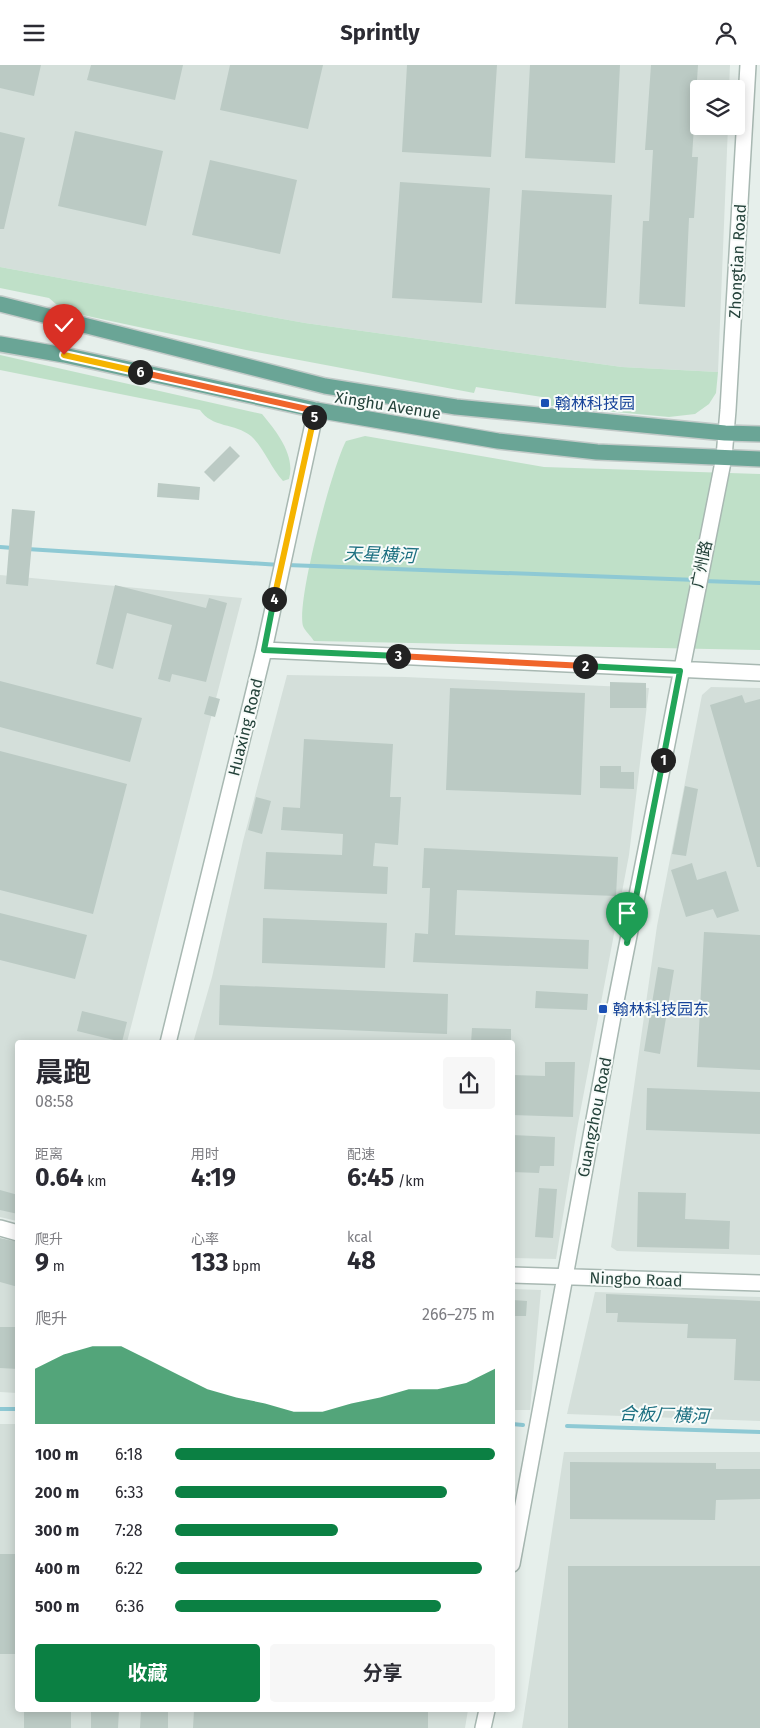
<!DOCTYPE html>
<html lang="zh">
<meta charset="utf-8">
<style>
body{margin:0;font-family:"Fira Sans","Noto Sans SC",sans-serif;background:#f7f7f7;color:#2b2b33;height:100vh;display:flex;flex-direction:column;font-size:19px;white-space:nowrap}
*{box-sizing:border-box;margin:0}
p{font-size:16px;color:#7c7c81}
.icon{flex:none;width:28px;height:28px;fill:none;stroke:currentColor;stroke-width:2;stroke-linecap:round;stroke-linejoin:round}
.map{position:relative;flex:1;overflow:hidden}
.panel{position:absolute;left:15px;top:975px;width:500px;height:672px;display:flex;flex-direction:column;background:#fff;border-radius:5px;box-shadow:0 2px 12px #0003}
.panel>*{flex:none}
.buttons{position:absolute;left:690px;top:15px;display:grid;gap:10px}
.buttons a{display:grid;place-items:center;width:55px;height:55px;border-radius:5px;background:#fff;box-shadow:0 2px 12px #0003;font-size:25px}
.pin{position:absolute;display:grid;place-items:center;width:42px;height:42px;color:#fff;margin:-51px -21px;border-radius:50% 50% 50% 0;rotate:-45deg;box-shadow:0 0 5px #0007}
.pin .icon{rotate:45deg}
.km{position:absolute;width:25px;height:25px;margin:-12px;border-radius:50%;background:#222;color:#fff;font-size:14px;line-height:25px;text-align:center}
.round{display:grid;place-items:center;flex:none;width:52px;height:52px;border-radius:5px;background:#f7f7f7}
.summary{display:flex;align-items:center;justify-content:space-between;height:85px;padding:0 20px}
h1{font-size:28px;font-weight:700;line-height:38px}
.figures{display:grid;grid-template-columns:repeat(3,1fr);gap:8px;height:85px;padding:5px 20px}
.figures div{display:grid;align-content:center}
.figures b{font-size:25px;font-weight:700}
.figures small{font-size:14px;font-weight:400}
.figures p{font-size:14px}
.chart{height:140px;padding:10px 20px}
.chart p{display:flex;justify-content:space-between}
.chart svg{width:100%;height:90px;margin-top:5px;fill:#0b8043;opacity:.7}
.primary-button{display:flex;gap:10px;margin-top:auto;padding:10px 20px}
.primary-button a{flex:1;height:58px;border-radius:5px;background:#0b8043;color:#fff;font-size:20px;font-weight:700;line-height:58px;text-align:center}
.primary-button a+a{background:#f7f7f7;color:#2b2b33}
ul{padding:0 20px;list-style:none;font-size:16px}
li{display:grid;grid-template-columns:80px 60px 1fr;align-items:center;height:38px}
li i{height:12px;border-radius:6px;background:#0b8043}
header{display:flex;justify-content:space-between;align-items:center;height:65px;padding:0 20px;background:#fff;font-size:22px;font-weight:700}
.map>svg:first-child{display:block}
.built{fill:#d4dfda}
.green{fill:#bfe0c8}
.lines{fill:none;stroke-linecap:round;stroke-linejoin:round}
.stream{stroke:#8ec9d4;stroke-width:4}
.building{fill:#bbcac4}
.minor-casing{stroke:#a8b8b2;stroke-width:18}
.major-casing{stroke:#c2cac8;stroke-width:18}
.minor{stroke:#fff;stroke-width:15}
.major{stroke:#6aa596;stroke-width:15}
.split-1-casing{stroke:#fff;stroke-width:10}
.split-2-casing{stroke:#fff;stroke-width:10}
.split-3-casing{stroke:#fff;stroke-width:10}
.split-4-casing{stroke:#fff;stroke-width:10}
.split-5-casing{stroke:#fff;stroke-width:10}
.split-6-casing{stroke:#fff;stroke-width:10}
.split-7-casing{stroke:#fff;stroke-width:10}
.split-1{stroke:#22a559;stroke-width:6}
.split-2{stroke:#22a559;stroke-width:6}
.split-3{stroke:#f0652b;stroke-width:6}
.split-4{stroke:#22a559;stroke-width:6}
.split-5{stroke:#f5b400;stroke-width:6}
.split-6{stroke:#f0652b;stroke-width:6}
.split-7{stroke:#f5b400;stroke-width:6}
.transit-dot{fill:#1a4fb4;stroke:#f7fbf9;stroke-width:2}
.labels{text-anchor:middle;stroke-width:4;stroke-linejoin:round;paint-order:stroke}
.street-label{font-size:16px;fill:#24423a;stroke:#f7fbf9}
.transit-label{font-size:16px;fill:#164399;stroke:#f7fbf9;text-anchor:start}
.water-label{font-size:18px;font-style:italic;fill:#1c6f80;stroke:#f7fbf9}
</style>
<header><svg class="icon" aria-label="menu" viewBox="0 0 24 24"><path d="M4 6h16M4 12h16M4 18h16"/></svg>Sprintly<svg class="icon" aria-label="person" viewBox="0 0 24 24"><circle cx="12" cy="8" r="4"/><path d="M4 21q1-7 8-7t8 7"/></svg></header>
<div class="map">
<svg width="760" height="1663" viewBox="0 0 760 1663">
<rect width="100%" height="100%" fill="#e6efeb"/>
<path class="built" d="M0 0H730L729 24H699V61H728L718 307 622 302 305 258 0 202Z
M0 510 242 533 127 977 18 978 17 1156 0 1152Z
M287 610 405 612 649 623 629 790 577 1064 556 1194 513 1193 512 978H193L212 912 243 776Z
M711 622 760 623V1190L617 1186 611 1182 657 861 702 630Z
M0 1185 18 1190 17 1328 0 1327Z
M513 1224 541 1225 530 1345H513Z
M595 1227 760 1232V1356L567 1349Z
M0 1359H17L18 1645H468L465 1663H0Z
M564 1387H760V1663H522Z"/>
<path class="green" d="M0 202 305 258 622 302 718 307 716 328 709 339 695 349 669 352 540 340 542 332 476 322 474 328 246 285 64 246 49 233 0 223Z
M0 290 262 349C276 366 296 390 289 414L283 416C271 403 264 383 251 371 235 358 212 363 200 345L0 305Z
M365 371 544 402 760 409V585L314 576C311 571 305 566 303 561 296 536 333 400 346 376Z"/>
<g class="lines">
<path class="stream" d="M0 482 13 483
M27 484 280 500
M287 500 697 515
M704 516 760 518
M0 1344H18
M512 1359 523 1360
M567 1361 760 1367"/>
</g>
<path class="building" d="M0 0H41L34 31 0 23Z
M91 0H183L175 35 87 15Z
M230 0H323L308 64 220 45Z
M407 0H497L491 92 402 87Z
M530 0H620L615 98 525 93Z
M651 0H698L692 92H698L694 153H689L685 242 639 239 643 156H649L653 85H645Z
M75 66 163 86 146 161 58 141Z
M0 67 25 73 4 164H0Z
M210 95 297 115 280 189 192 170Z
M400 117 490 123 482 238 392 233Z
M522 125 612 130 606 243 515 239Z
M230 381 240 391 214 417 204 407Z
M158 418 200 422 199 435 157 432Z
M12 444 35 446 28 521 6 519Z
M115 520 206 543 209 533 227 538 206 617 172 609 170 617 158 614 172 560 127 548 113 604 96 599Z
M0 616 142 653 130 697 0 662Z
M610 617 646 618V643H610Z
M450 623 585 628 581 730 446 725Z
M742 630 745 638 760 634V802H757L710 640Z
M209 631 220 634 215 652 204 649Z
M304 674 393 679 390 732H401L398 780 375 778 373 801 388 802 387 829 264 824 266 787 342 790 343 769 281 765 283 742 300 743Z
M0 686 127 719 93 849 0 825Z
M600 701H621V707H634V724L600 723Z
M685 721 698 724 686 791 672 789Z
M256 732 271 736 262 769 248 765Z
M424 783 618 792 616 831 457 825 455 870 589 875 588 904 413 897 415 868 428 869 430 823H422Z
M692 798 697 815 726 806 739 846 717 853 713 844 686 852 671 805Z
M0 848 87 870 75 914 0 895Z
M263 853 387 858 385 903 262 898Z
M704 867 760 870V1005L697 1002Z
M658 902 674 905 660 989 644 986Z
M220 920 448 929 447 969 219 960Z
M536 926 588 929 587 945 535 943Z
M82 946 127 957 122 977 77 966Z
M472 963 511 964V978H471Z
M545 997H575L573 1052 512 1050V1010L545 1011Z
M647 1023 760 1027V1069L646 1065Z
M512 1070 555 1072 554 1101H540L539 1108 512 1107Z
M539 1123 557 1124 553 1173 535 1172Z
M0 1125 18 1130V1149L0 1145Z
M638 1127 686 1128 685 1154 730 1156 729 1184 637 1182Z
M0 1173 18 1177V1222L0 1217Z
M606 1229 760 1236V1316L734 1315 736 1274 687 1273 688 1259 617 1257 618 1248H606Z
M512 1235 527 1236 526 1251H512Z
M0 1262H18V1304L0 1303Z
M570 1397 716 1398V1404H760V1434L716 1435 715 1455 570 1454Z
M0 1489H18V1589H0Z
M568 1501H760V1663H568Z
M24 1645H71V1663H24Z
M91 1645H119L118 1663H91Z
M141 1645H168V1663H140Z
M194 1645H428V1663H193Z"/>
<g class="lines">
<defs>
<path id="minor" d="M264 585 760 608
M168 978 264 585 316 345
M0 1163 18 1168
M512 1210 760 1218
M512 1499 614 946 724 392 728 345 748 0
M483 1663 487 1645"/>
<path id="major" d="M0 239 325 321 456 342 725 368 760 369
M0 279 64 290 316 345 498 376 597 387 760 394"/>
</defs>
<use href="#minor" class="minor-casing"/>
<use href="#major" class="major-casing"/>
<use href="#minor" class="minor"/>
<use href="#major" class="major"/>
</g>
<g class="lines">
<defs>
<path id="split-1" d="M627 878 663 695"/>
<path id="split-2" d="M585 601 680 606 663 695"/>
<path id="split-3" d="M398 591 585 601"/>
<path id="split-4" d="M274 534 264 585 398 591"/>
<path id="split-5" d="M274 534 314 352"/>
<path id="split-6" d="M140 307 316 346 314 352"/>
<path id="split-7" d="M64 290 140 307"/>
</defs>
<use href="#split-1" class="split-1-casing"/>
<use href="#split-2" class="split-2-casing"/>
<use href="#split-3" class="split-3-casing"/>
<use href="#split-4" class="split-4-casing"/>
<use href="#split-5" class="split-5-casing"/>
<use href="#split-6" class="split-6-casing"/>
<use href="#split-7" class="split-7-casing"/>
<use href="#split-1" class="split-1"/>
<use href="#split-2" class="split-2"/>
<use href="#split-3" class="split-3"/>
<use href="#split-4" class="split-4"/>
<use href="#split-5" class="split-5"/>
<use href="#split-6" class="split-6"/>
<use href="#split-7" class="split-7"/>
</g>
<g class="transit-dot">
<rect x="540" y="333" width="10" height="10" rx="2.5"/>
<rect x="598" y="939" width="10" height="10" rx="2.5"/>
</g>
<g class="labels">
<g class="street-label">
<text transform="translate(737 196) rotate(-87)" y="6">Zhongtian Road</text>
<text transform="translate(388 340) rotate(9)" y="6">Xinghu Avenue</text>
<text transform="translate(701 499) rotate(-78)" y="6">广州路</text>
<text transform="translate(245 662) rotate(-76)" y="6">Huaxing Road</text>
<text transform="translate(594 1052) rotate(-79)" y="6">Guangzhou Road</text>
<text transform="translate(636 1214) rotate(2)" y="6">Ningbo Road</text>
</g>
<g class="transit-label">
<text x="555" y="344">翰林科技园</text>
<text x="613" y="950">翰林科技园东</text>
</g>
<g class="water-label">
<text transform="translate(380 490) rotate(2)" y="6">天星横河</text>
<text transform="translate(664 1350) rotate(2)" y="6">合板厂横河</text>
</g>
</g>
</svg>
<div class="buttons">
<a><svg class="icon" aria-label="layers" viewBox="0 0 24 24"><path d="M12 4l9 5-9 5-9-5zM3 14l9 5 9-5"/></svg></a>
</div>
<div class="pin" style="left:627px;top:878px;background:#1e9e55"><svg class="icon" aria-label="arrive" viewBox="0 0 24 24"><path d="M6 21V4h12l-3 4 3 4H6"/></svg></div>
<div class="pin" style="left:64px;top:290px;background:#d93025"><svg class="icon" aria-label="check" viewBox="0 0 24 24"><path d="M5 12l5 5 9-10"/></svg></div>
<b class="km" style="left:663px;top:695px">1</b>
<b class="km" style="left:585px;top:601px">2</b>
<b class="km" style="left:398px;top:591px">3</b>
<b class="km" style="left:274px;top:534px">4</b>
<b class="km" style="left:314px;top:352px">5</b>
<b class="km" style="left:140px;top:307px">6</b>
<section class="panel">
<div class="summary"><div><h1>晨跑</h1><p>08:58</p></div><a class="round"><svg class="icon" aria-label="share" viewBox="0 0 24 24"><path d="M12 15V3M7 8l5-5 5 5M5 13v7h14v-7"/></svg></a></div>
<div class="figures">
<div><p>距离</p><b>0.64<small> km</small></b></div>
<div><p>用时</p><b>4:19</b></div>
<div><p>配速</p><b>6:45<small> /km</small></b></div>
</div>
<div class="figures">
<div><p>爬升</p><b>9<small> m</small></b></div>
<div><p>心率</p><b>133<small> bpm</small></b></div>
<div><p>kcal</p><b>48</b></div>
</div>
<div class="chart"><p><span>爬升</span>266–275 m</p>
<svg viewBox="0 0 160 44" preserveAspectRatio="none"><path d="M0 44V17L10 10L20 6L30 6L40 13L50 20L60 27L70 31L80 34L90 38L100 38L110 34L120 31L130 27L140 27L150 24L160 17V44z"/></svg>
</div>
<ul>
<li><b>100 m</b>6:18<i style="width:100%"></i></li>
<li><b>200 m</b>6:33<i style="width:85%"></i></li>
<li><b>300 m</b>7:28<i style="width:51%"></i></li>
<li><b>400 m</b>6:22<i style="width:96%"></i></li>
<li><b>500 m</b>6:36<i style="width:83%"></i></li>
</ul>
<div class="primary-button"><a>收藏</a><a>分享</a></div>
</section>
</div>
